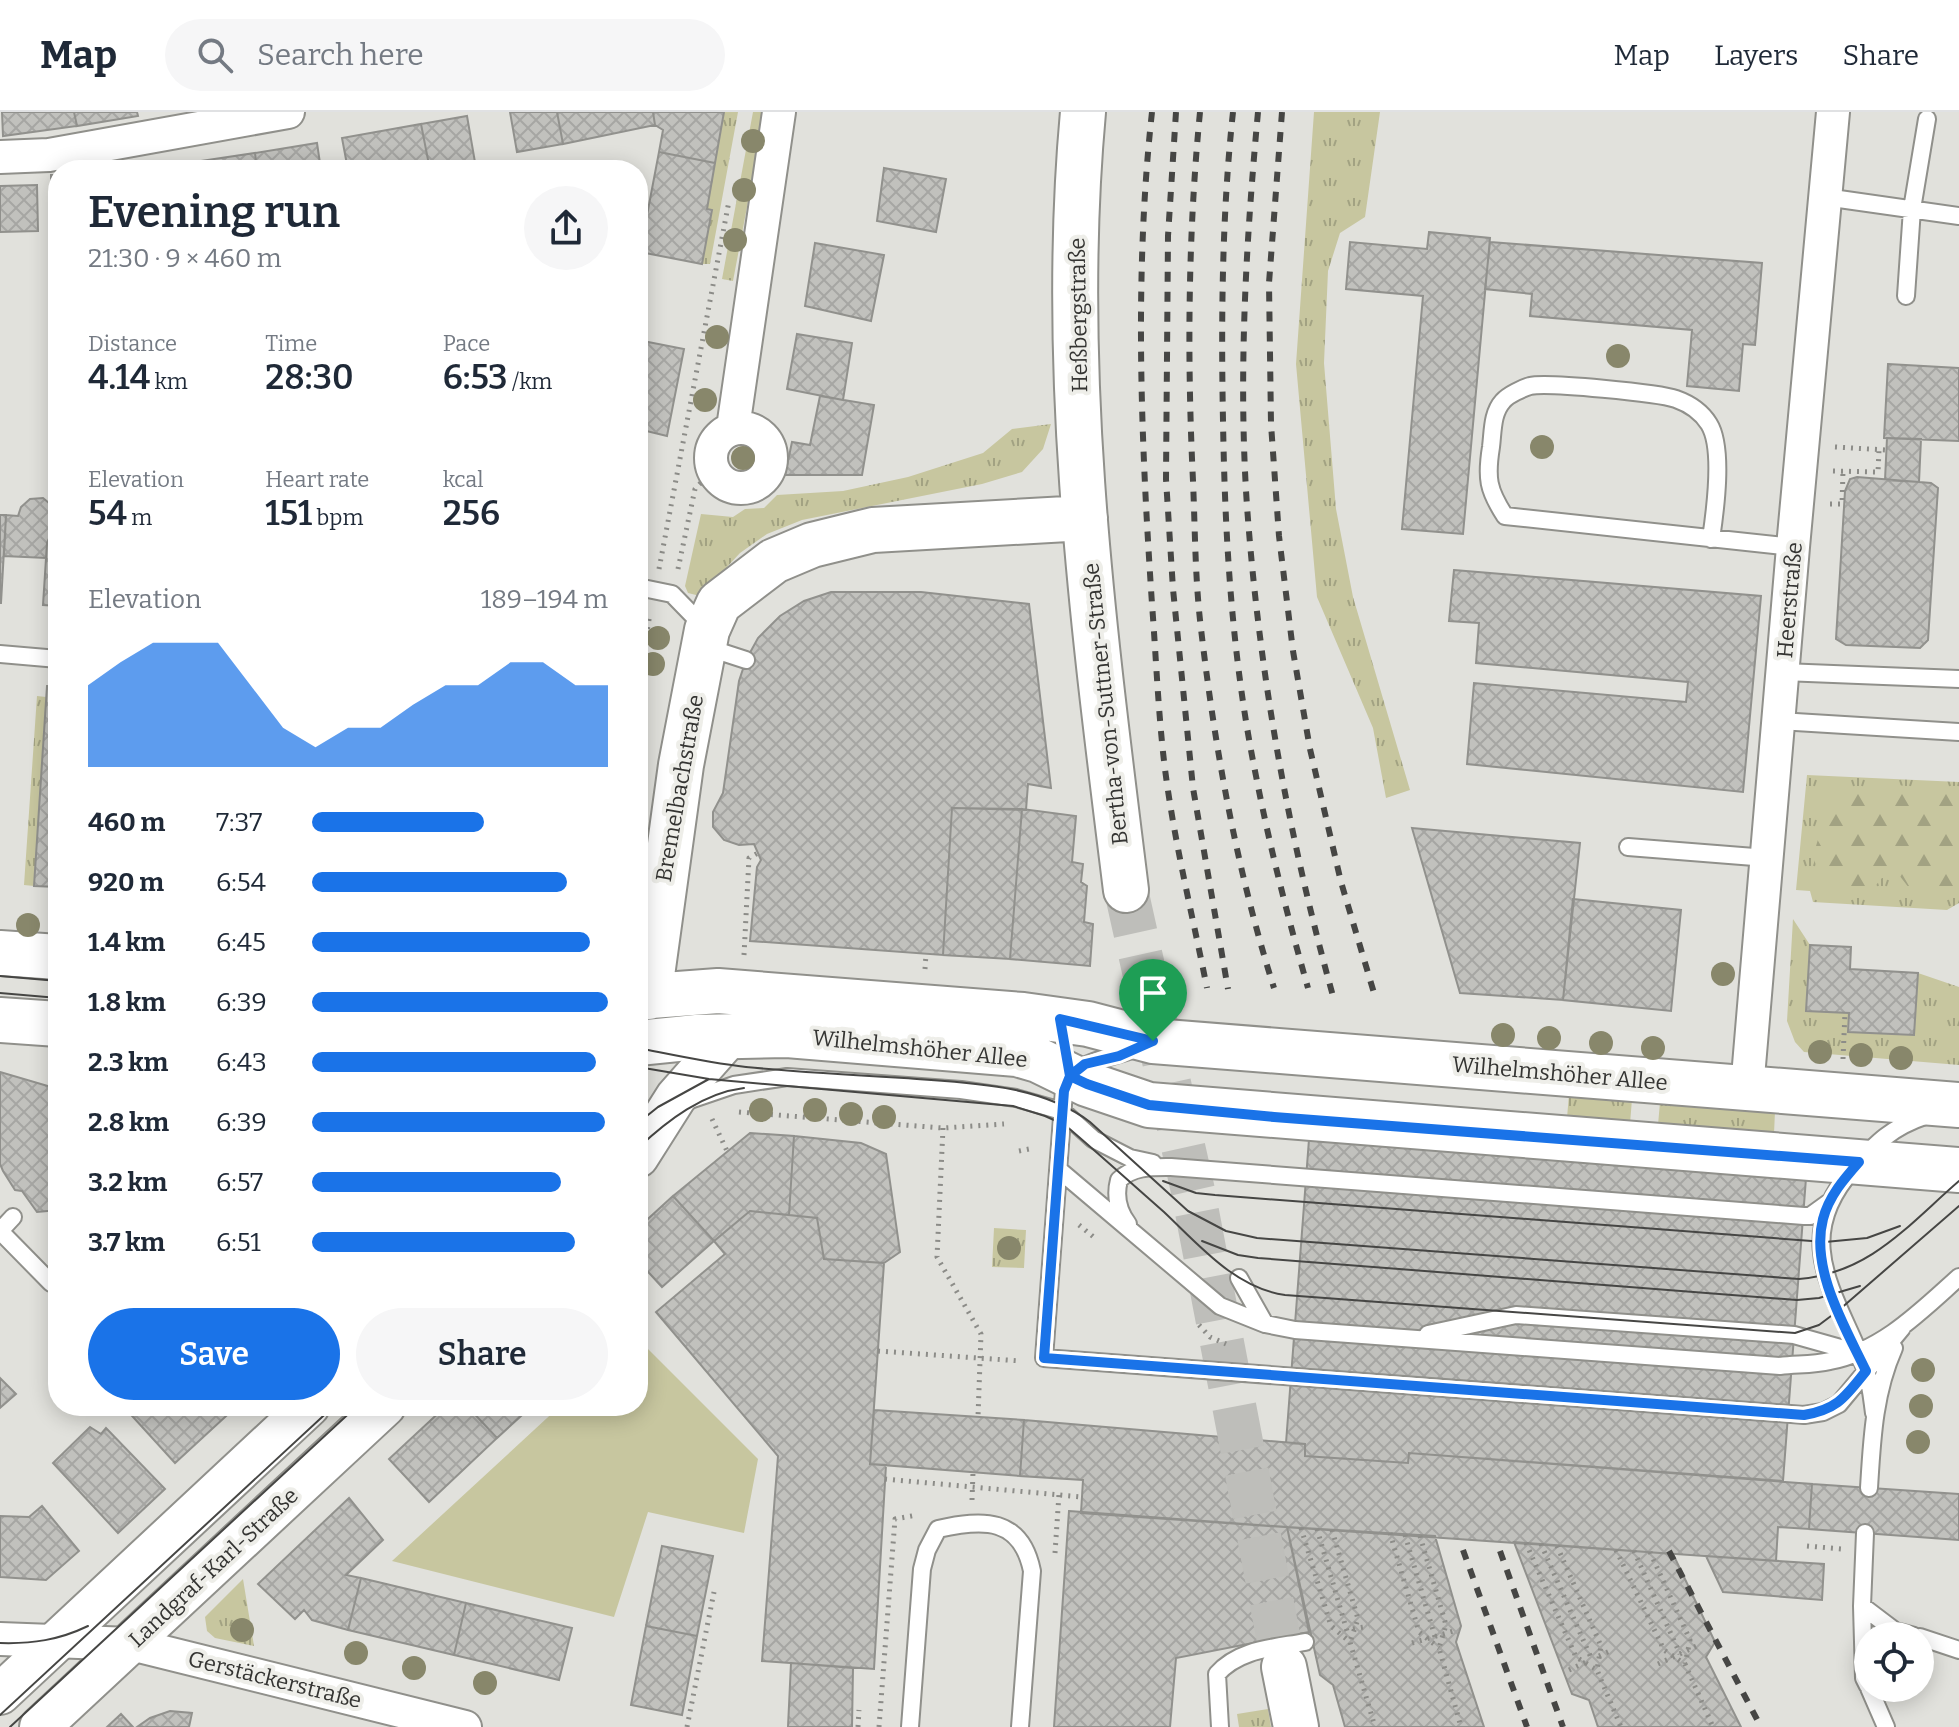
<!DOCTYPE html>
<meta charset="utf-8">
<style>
body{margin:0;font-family:Bitter,serif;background:#f6f6f7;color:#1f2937;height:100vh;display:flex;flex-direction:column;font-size:30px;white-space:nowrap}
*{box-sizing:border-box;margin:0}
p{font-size:26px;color:#747a83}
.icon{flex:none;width:44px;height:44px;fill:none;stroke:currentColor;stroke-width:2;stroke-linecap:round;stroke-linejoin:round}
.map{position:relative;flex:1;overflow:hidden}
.side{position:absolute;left:48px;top:48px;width:600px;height:1256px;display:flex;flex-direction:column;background:#fff;border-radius:32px;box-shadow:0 4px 20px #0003}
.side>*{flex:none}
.controls{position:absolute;left:1854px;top:1510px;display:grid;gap:16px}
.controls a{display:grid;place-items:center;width:80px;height:80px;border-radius:50%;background:#fff;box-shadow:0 4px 20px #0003;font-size:40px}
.pin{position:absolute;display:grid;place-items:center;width:68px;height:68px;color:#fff;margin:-82px -34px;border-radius:50% 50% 50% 0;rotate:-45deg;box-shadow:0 0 8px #0007}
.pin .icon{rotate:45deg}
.round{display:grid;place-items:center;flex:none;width:84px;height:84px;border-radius:42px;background:#f6f6f7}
.overview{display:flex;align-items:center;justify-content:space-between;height:136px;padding:0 40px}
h1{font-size:44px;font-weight:600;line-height:60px}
.stats{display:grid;grid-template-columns:repeat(3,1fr);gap:12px;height:136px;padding:8px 40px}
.stats div{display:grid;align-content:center}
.stats b{font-size:34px;font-weight:600}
.stats small{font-size:22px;font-weight:400}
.stats p{font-size:22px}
.chart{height:224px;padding:16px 40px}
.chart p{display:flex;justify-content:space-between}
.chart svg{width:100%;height:144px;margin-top:8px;fill:#1a73e8;opacity:.7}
.primary-button{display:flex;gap:16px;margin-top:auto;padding:16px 40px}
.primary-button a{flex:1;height:92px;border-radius:48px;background:#1a73e8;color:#fff;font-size:32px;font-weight:600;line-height:92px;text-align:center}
.primary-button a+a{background:#f6f6f7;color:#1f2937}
ul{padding:0 40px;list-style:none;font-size:26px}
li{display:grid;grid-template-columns:128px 96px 1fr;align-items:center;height:60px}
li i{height:20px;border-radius:10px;background:#1a73e8}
header{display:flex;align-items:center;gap:48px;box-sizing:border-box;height:112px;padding:0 40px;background:#fff;border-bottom:2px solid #e0e1e3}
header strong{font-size:38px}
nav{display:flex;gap:44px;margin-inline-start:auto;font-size:28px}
.search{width:560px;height:72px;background:#f6f6f7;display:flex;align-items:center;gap:20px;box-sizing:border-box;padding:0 28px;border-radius:44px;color:#747a83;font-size:30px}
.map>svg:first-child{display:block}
.grass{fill:url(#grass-tufts)}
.forest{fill:url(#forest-firs)}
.garden{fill:#c7c69f}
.building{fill:url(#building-cross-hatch);stroke:#91918d;stroke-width:2}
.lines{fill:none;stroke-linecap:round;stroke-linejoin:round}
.secondary-tunnel{stroke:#bebeba;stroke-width:44;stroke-dasharray:44 22;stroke-linecap:butt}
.service-casing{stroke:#90908b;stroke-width:20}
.minor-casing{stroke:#90908b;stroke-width:36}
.tertiary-casing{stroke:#90908b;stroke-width:44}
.secondary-casing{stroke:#90908b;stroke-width:48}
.path{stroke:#8c8c88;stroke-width:5;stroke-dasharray:2 6;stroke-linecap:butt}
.service{stroke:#fff;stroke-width:16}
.minor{stroke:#fff;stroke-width:32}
.tertiary{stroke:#fff;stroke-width:40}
.secondary{stroke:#fff;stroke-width:44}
.tram{stroke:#464644;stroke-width:2}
.rail{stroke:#464644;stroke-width:6;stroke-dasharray:10 10;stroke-linecap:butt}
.tree{fill:#88876b}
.route-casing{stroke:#fff;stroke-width:16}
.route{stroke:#1a73e8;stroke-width:10}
.labels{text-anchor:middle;stroke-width:8;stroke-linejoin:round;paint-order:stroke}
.street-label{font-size:22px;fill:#343432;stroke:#eeeee9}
</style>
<header>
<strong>Map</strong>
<div class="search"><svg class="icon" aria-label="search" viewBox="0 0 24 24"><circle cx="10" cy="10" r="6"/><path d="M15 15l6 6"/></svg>Search here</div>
<nav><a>Map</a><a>Layers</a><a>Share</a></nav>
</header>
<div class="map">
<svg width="1959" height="1615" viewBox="0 0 1959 1615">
<defs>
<pattern id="grass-tufts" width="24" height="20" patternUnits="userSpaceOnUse" patternTransform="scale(2)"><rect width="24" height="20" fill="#c7c69f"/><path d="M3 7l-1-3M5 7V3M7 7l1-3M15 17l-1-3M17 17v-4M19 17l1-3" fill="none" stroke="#a2a282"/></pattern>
<pattern id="forest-firs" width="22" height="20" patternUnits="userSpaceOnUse" patternTransform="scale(2)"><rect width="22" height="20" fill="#c7c69f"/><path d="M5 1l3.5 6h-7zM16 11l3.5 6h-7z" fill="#a2a282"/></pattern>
<pattern id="building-cross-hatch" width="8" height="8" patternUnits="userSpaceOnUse" patternTransform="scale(2)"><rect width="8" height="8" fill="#c1c1bd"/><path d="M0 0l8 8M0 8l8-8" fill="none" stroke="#a6a6a3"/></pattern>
</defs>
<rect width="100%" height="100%" fill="#e1e1dc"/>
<path class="grass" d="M724 0H738L710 152H702L712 98 707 97Z
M753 0H765L733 169 722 167Z
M1314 0H1380L1365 105 1340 121 1328 159 1324 251 1336 397 1353 485 1410 678 1386 686 1373 616 1317 485 1296 252Z
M1051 312 1043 337 1022 360 982 372 802 408 767 422 740 441 700 484 688 481 685 474 701 402 733 405 745 397 764 396 777 383 843 379 908 365 983 341 1012 317Z
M37 584 46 585 34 774 24 773Z
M1807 663 1959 670V791L1947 798 1813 790 1810 779 1796 778Z
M1793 807 1810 833 1807 899 1849 901 1848 920 1914 923 1918 861 1959 875V953L1804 940 1795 930 1787 909Z
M1569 982 1632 987 1630 1012 1567 1006Z
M1660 990 1775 999 1774 1022 1658 1013Z
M994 1116 1026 1118 1024 1156 992 1155Z
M243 1467 254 1534 215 1526 207 1519 205 1505Z
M1268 1597 1271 1615H1239L1237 1602Z"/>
<path class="forest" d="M1847 673 1864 681 1897 673 1941 678H1959V774L1957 776 1913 781 1892 754 1871 779 1823 775 1813 744 1823 711 1821 681Z"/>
<path class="garden" d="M638 1227 758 1347 744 1421 648 1400 614 1505 392 1449 560 1294H638Z"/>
<path class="building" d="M2 0H74L77 14 3 24Z
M74 0H137L138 4 77 14Z
M510 0H557L563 32 517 40Z
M557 0H653L655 13 563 32Z
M653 0H724L715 51 659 40 663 18 655 13Z
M467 4 476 56 430 58 421 12Z
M421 12 430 58H348L342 26Z
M317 31 321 58H257L255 41Z
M659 40 715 51 707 97 712 98 702 152 640 140Z
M255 41 257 58H188L187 51Z
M187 51 188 58H137Z
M884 56 946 67 936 120 877 109Z
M51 63H58V125H51Z
M37 73 38 119 0 120V74Z
M1429 120 1490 126 1463 422 1402 417 1423 184 1346 177 1350 130 1427 137Z
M1490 130 1762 151 1755 233 1743 232 1739 279 1687 274 1692 218 1530 204 1532 182 1485 177Z
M815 131 884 143 871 209 805 194Z
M797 222 852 231 843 288 787 277Z
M638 228 684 237 667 324 638 317Z
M1888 252 1959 256V329L1884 326Z
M820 284 874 293 862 363H785L792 330 810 333Z
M1887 326 1921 327 1919 370 1885 368Z
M1857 365 1931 371 1938 376 1928 528 1920 536 1846 533 1836 527 1845 379 1850 367Z
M43 386 56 397 57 408 47 431 46 446 4 444 6 403 18 404 21 395 30 387Z
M0 403H6L1 491H0Z
M47 431 58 432V494L43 493Z
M1454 458 1761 484 1743 680 1467 652 1474 571 1686 590 1688 570 1476 551 1479 511 1449 509Z
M831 480H921L1029 492 1051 676 1028 672 1026 698 952 696 943 843 750 829 757 755 761 748 754 732 739 733 724 728 713 715V700L723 681 739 569 746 548 758 526 780 504 804 489Z
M47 574H58V775L34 774Z
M952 696 1022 697 1010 847 943 843Z
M1022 697 1076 704 1072 750 1083 752 1081 770 1087 774 1084 810 1093 812 1090 854 1010 847Z
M1412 716 1580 731 1563 888 1460 881Z
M1573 787 1681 798 1671 899 1563 888Z
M1810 833 1851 835 1850 857 1918 861 1914 923 1848 920 1849 901 1806 899Z
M0 960 58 977V1098L37 1100 22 1079 15 1078 3 1059 0 1052Z
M1310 1014 1807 1053 1783 1369 1409 1341 1408 1351 1305 1344V1332L1286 1331Z
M750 1021 794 1024 789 1103 750 1099 714 1129 673 1084Z
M794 1024 861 1031 886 1042 900 1140 884 1151 824 1147 817 1106 789 1103Z
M673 1084 714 1129 662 1175 638 1149V1116Z
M750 1099 817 1106 824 1147 884 1151 870 1352 886 1353 874 1557 762 1549 778 1344 656 1200 725 1142 714 1129Z
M0 1266 16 1282 0 1296Z
M123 1294H237L175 1351Z
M446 1294H467L497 1326 429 1390 389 1347Z
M467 1294H532L497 1326Z
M874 1298 1024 1308 1020 1364 870 1352Z
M1024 1308 1305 1332V1344L1408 1351 1409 1341 1812 1372 1809 1417 1778 1415 1776 1449 1081 1401 1083 1368 1020 1364Z
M90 1315 101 1322 106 1316 165 1377 118 1421 53 1351Z
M1812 1372 1959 1382V1428L1809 1417Z
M349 1386 383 1428 346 1463 361 1466 348 1518 312 1508 304 1498 295 1507 258 1472Z
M42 1394 79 1439 46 1468 0 1465V1404L29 1405Z
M1069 1399 1287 1415 1309 1520 1176 1546 1170 1615H1054Z
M1287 1415 1435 1424 1461 1514 1456 1530 1484 1615H1345L1333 1573 1320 1563Z
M1514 1430 1673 1442 1715 1530 1706 1545 1741 1615H1598L1589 1588 1572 1582Z
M662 1434 713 1444 697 1524 646 1514Z
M1706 1444 1824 1452 1822 1488 1723 1480Z
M361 1466 466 1491 454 1543 348 1518Z
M466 1491 572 1516 559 1568 454 1543Z
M646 1514 697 1524 682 1603 631 1593Z
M791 1551 853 1556 852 1615H788Z
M170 1599 192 1601 189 1615H137L150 1606Z
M121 1602 133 1615H107Z"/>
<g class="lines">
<path class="secondary-tunnel" d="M1126 778 1193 1079 1284 1555"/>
<defs>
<path id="service" d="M1825 85 1959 104
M1906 184 1912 97 1927 7
M1711 427C1715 400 1724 336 1709 312 1701 299 1690 292 1676 287 1659 281 1547 270 1530 274 1523 276 1508 283 1503 289 1492 301 1493 319 1491 335 1486 366 1488 378 1505 404L1793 435
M638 475 672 482 706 517
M706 535 746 548
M0 542 58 547
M1783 560 1959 567
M1779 609 1959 620
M1628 735 1767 746
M1139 935C1109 949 1077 944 1064 979L1044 1246 1804 1303 1823 1300 1839 1292 1902 1216
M687 989 734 973 787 965 961 978 1016 986 1062 999 1093 1027 1130 1046 1153 1051
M1058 1057 1220 1194 1265 1212 1295 1218 1780 1254C1797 1252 1813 1253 1830 1249 1882 1239 1921 1199 1959 1165
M13 1105 0 1119 51 1171 58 1168
M1128 1112C1118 1099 1115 1083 1119 1068 1133 1054 1152 1055 1171 1055L1804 1104H1810L1828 1091
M1239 1166 1265 1212
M1428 1222 1516 1203 1794 1223 1858 1241
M1874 1301C1872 1287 1871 1272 1866 1259 1839 1185 1788 1130 1853 1057 1876 1031 1892 1015 1925 1004
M1869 1376C1872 1327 1874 1281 1894 1236
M1865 1421 1862 1494 1864 1566 1868 1574
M1862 1494 1895 1519 1914 1524
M1920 1525 1959 1538
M1869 1576 1886 1615
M910 1615 922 1457 927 1438 938 1417C983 1407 1021 1405 1032 1459L1020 1615
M1220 1615 1217 1562C1239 1537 1273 1536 1305 1530"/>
<path id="minor" d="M0 45 49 43 288 0
M733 316 779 0
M711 346a30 30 0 1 1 60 0a30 30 0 1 1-60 0Z
M1747 977 1793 435 1833 0
M0 1527 131 1532 465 1615"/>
<path id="tertiary" d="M638 1045 676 985 729 925
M0 1582 309 1294
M40 1615 385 1294"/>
<path id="secondary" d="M1083 0C1059 260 1094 520 1126 778
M0 841 58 845
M638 885 718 879 1023 903 1088 912 1153 929 1959 993
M649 885 681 653 707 518 719 491 774 449 812 433 873 418 1085 406
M0 908 58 912
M638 931 697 925 787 923 1017 942 1038 948 1087 972 1149 993 1959 1058
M1284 1555 1296 1615"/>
</defs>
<use href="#service" class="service-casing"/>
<use href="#minor" class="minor-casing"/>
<use href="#tertiary" class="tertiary-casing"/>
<use href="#secondary" class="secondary-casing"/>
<path class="path" d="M1835 335 1886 338
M1833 359 1878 360 1879 338
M1830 392H1842L1843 359
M659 457 729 89
M678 457 695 377 713 358
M638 572 650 502
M744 843 749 746 758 741
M925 857 926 842
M1843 947 1845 900
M739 1000 943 1016 1004 1012
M712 1007 727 1039
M943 1016 937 1145 981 1222 978 1305
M1019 1039 1034 1036
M1079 1113 1096 1127
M1199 1213 1210 1225 1226 1232
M878 1239 1021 1249
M885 1367 1082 1385
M972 1388 973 1360
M1301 1416 1331 1514 1350 1530 1375 1615
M1317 1417 1347 1519
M1332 1418 1358 1507 1350 1530
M1390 1421 1419 1520 1439 1536
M1405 1423 1435 1525
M1420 1424 1446 1513 1439 1536 1461 1615
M1526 1431 1576 1545 1597 1558
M1541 1432 1592 1548
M1557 1434 1601 1534 1597 1558 1621 1615
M1807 1434 1842 1437
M1616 1438 1664 1538 1685 1552 1713 1615
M1634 1439 1680 1542
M1650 1440 1690 1528 1685 1552
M1055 1441 1059 1382
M1353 1517 1369 1514
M1412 1531 1457 1518
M1599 1544 1612 1538
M1658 1552 1701 1532
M1569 1558 1586 1550
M687 1615 714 1480
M858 1615 859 1598
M879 1615 895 1407 917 1403"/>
<use href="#service" class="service"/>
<use href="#minor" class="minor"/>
<use href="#tertiary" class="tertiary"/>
<use href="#secondary" class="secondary"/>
<path class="tram" d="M0 864 58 869
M0 881 58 886
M638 936C674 943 710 951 746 955 798 960 851 963 904 966 966 971 1039 971 1090 1010L1188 1099 1226 1119 1257 1126 1799 1167C1870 1161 1907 1114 1959 1069
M638 955 709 967 1013 994 1045 1004 1065 1013C1099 1042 1131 1071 1164 1100 1199 1133 1235 1176 1285 1183L1795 1221 1819 1213 1839 1198 1959 1094
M638 1011 658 995 709 967
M638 1036C668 1008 703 981 744 976
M1163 1069 1196 1081 1215 1083 1825 1130 1867 1126 1900 1114
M1202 1129 1238 1143 1258 1146 1797 1188 1819 1186 1860 1174
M0 1531C32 1532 59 1528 88 1514
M0 1603 334 1294
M10 1615 357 1294"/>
<path class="rail" d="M1152 0C1134 163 1141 328 1152 492 1156 544 1158 597 1164 649 1173 725 1192 801 1207 876
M1176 0 1168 124 1166 367 1173 477 1193 676 1228 877
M1200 0C1188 123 1187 246 1193 369 1195 415 1195 462 1200 508 1214 632 1236 756 1274 876
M1233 0C1222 102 1221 206 1223 309 1225 428 1232 547 1256 664 1270 736 1288 806 1308 876
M1258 0C1246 130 1238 264 1247 394 1259 560 1288 723 1333 884
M1282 0 1269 171 1271 312 1279 424 1293 539 1310 637 1341 770 1374 881
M1463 1438 1527 1615
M1500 1439 1563 1615
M1669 1439 1761 1615"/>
</g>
<g class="tree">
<circle cx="753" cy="29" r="12"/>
<circle cx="744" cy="78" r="12"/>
<circle cx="735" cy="128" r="12"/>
<circle cx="717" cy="225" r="12"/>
<circle cx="1618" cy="244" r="12"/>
<circle cx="705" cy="288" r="12"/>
<circle cx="1542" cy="335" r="12"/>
<circle cx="743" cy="346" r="12"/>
<circle cx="658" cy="526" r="12"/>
<circle cx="653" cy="552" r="12"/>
<circle cx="28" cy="813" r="12"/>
<circle cx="1723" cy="862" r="12"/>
<circle cx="1503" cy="923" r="12"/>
<circle cx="1549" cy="926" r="12"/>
<circle cx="1601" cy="931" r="12"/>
<circle cx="1653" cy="936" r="12"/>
<circle cx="1820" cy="940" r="12"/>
<circle cx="1861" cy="943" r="12"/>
<circle cx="1901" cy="946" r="12"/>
<circle cx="761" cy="998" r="12"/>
<circle cx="815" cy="998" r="12"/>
<circle cx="851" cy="1002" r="12"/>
<circle cx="884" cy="1005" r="12"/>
<circle cx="1009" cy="1136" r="12"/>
<circle cx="1923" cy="1258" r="12"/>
<circle cx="1921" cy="1294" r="12"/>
<circle cx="1918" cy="1330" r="12"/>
<circle cx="242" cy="1518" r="12"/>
<circle cx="356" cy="1541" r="12"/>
<circle cx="414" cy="1556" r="12"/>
<circle cx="485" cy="1571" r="12"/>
</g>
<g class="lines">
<defs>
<path id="route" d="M1153 929 1060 907 1070 964 1064 979 1044 1246 1804 1303C1838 1297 1845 1285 1866 1259 1845 1215 1810 1157 1823 1107 1829 1084 1844 1067 1859 1050L1274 1005 1149 993 1087 972 1070 964 1085 952 1119 944 1153 929"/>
</defs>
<use href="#route" class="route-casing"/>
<use href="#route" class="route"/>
</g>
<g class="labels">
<g class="street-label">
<text transform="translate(1078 203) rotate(-91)" y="8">Heßbergstraße</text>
<text transform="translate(1789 488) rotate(-85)" y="8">Heerstraße</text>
<text transform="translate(1105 592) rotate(-96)" y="8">Bertha-von-Suttner-Straße</text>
<text transform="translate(679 676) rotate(-80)" y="8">Bremelbachstraße</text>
<text transform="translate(920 936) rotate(6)" y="8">Wilhelmshöher Allee</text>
<text transform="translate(1560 961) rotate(5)" y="8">Wilhelmshöher Allee</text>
<text transform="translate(213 1455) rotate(-43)" y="8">Landgraf-Karl-Straße</text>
<text transform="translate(275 1567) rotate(14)" y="8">Gerstäckerstraße</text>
</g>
</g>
</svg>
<div class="controls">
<a><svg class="icon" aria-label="locate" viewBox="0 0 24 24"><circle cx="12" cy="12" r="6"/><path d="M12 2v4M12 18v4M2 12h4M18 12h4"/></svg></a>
</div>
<div class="pin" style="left:1153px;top:929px;background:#1e9e55"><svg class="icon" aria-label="arrive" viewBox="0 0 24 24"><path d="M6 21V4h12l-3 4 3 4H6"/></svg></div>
<section class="side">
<div class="overview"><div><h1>Evening run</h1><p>21:30 · 9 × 460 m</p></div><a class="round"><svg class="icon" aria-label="share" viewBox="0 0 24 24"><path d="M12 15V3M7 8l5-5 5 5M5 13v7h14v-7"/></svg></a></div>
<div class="stats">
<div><p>Distance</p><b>4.14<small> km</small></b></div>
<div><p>Time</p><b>28:30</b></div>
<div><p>Pace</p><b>6:53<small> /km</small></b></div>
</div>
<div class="stats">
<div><p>Elevation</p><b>54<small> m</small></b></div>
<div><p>Heart rate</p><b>151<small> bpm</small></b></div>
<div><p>kcal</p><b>256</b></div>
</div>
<div class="chart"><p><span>Elevation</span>189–194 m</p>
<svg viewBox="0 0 160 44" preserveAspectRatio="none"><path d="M0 44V19L10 12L20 6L30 6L40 6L50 19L60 32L70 38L80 32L90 32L100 25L110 19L120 19L130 12L140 12L150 19L160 19V44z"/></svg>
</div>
<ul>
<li><b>460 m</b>7:37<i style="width:58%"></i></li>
<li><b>920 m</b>6:54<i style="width:86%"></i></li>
<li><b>1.4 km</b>6:45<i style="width:94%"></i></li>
<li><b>1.8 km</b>6:39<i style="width:100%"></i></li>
<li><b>2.3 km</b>6:43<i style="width:96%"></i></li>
<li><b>2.8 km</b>6:39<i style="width:99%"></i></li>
<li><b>3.2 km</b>6:57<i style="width:84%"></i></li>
<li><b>3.7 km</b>6:51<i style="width:89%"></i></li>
</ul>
<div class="primary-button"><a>Save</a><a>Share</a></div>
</section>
</div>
